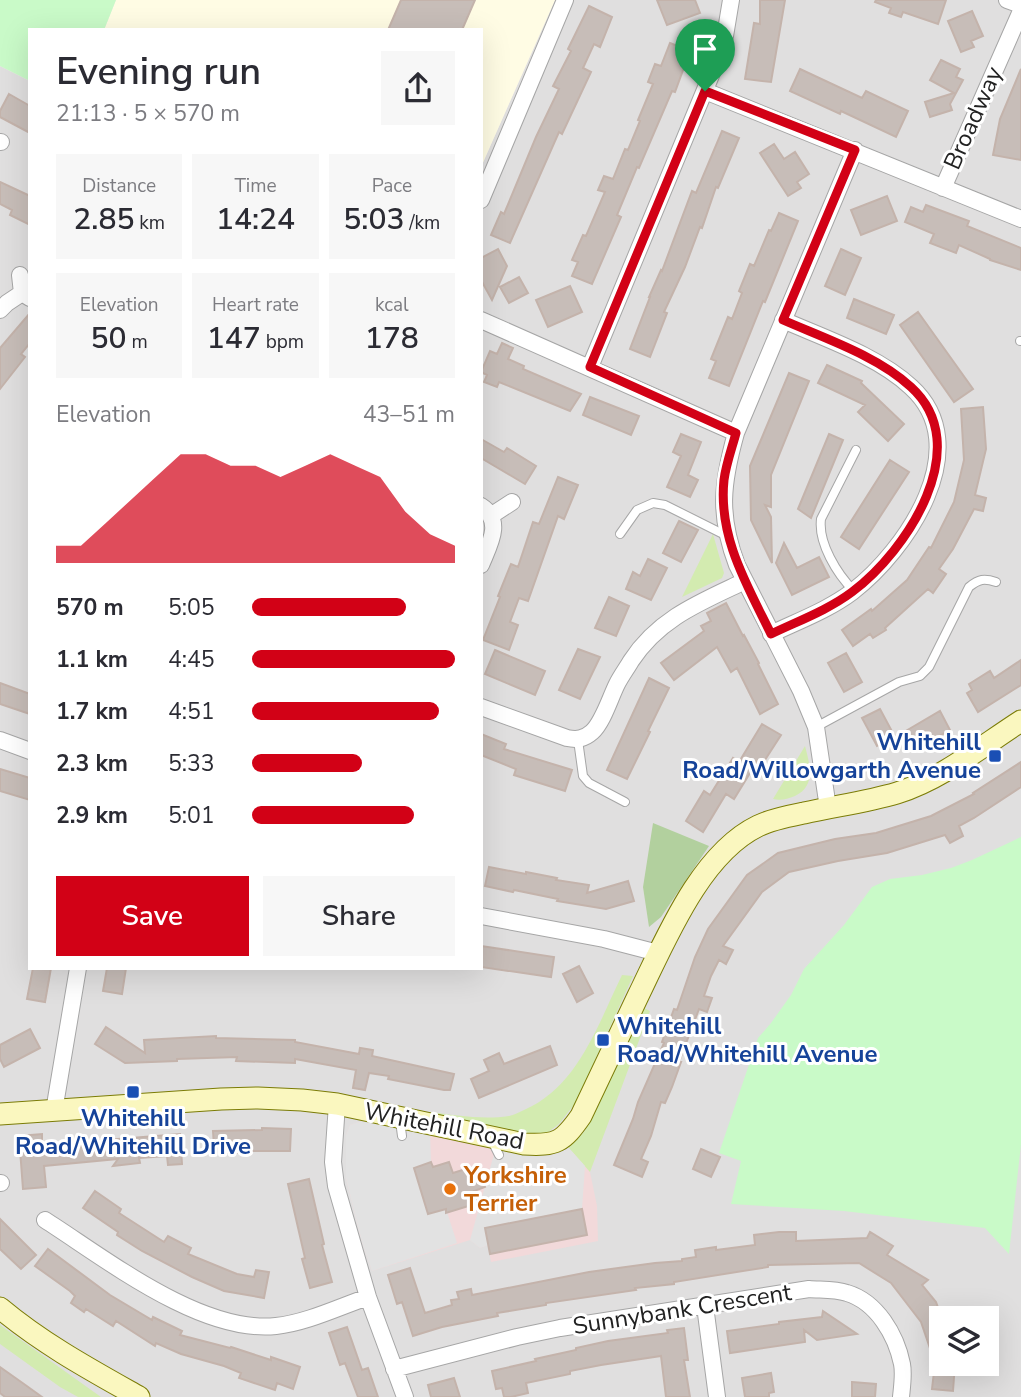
<!DOCTYPE html>
<meta charset="utf-8">
<style>
body{margin:0;font-family:"Nunito Sans",sans-serif;background:#f7f7f7;color:#2b2b33;height:100vh;display:flex;flex-direction:column;font-size:26px;white-space:nowrap}
*{box-sizing:border-box;margin:0}
p{font-size:23px;color:#7c7c81}
.icon{flex:none;width:38px;height:38px;fill:none;stroke:currentColor;stroke-width:2;stroke-linecap:round;stroke-linejoin:round}
.map{position:relative;flex:1;overflow:hidden}
.sheet{position:absolute;left:28px;top:28px;width:455px;height:942px;display:flex;flex-direction:column;background:#fff;border-radius:0px;box-shadow:0 7px 28px #0002}
.sheet>*{flex:none}
.tools{position:absolute;left:929px;top:1306px;display:grid;gap:14px}
.tools a{display:grid;place-items:center;width:70px;height:70px;border-radius:0px;background:#fff;box-shadow:0 7px 28px #0002;font-size:35px}
.pin{position:absolute;display:grid;place-items:center;width:60px;height:60px;color:#fff;margin:-72px -30px;border-radius:50% 50% 50% 0;rotate:-45deg;box-shadow:0 0 7px #0007}
.pin .icon{rotate:45deg}
.round{display:grid;place-items:center;flex:none;width:74px;height:74px;border-radius:0px;background:#f7f7f7}
.summary{display:flex;align-items:center;justify-content:space-between;height:119px;padding:0 28px}
h1{font-size:38px;font-weight:600;line-height:52px}
.metrics{display:grid;grid-template-columns:repeat(3,1fr);gap:10px;height:119px;padding:7px 28px}
.metrics div{display:grid;align-content:center;border-radius:0px;background:#f7f7f7;text-align:center}
.metrics b{font-size:30px;font-weight:600}
.metrics small{font-size:19px;font-weight:400}
.metrics p{font-size:19px}
.chart{height:196px;padding:14px 28px}
.chart p{display:flex;justify-content:space-between}
.chart svg{width:100%;height:126px;margin-top:7px;fill:#d20116;opacity:.7}
.cta{display:flex;gap:14px;margin-top:auto;padding:14px 28px}
.cta a{flex:1;height:80px;border-radius:0px;background:#d20116;color:#fff;font-size:28px;font-weight:600;line-height:80px;text-align:center}
.cta a+a{background:#f7f7f7;color:#2b2b33}
ul{padding:0 28px;list-style:none;font-size:23px}
li{display:grid;grid-template-columns:112px 84px 1fr;align-items:center;height:52px}
li i{height:18px;border-radius:9px;background:#d20116}
.map>svg:first-child{display:block}
.residential{fill:#e0dfdf;fill-rule:evenodd}
.commercial{fill:#f2d9da}
.education{fill:#fffce4}
.grass{fill:#d3ebb0}
.forest{fill:#b2d09e}
.park{fill:#c9fac8}
.parking{fill:#e2e2e2}
.building{fill:#c7bdb8;stroke:#c4b3ab;stroke-width:2}
.lines{fill:none;stroke-linecap:round;stroke-linejoin:round}
.lane-casing{stroke:#a6a6a6;stroke-width:10}
.street-casing{stroke:#a6a6a6;stroke-width:18}
.secondary-casing{stroke:#7b7c06;stroke-width:23}
.lane{stroke:#fff;stroke-width:8}
.street{stroke:#fff;stroke-width:16}
.secondary{stroke:#faf7bf;stroke-width:21}
.route-casing{stroke:#fff;stroke-width:14}
.route{stroke:#d20116;stroke-width:9}
.transit-dot{fill:#1a4fb4;stroke:#fff;stroke-width:2.5}
.food-dot{fill:#e8710a;stroke:#fff;stroke-width:2.5}
.labels{text-anchor:middle;stroke-width:6;stroke-linejoin:round;paint-order:stroke}
.street-label{font-size:24px;fill:#222;stroke:#fff}
.transit-label{font-size:24px;font-weight:bold;fill:#164399;stroke:#fff;text-anchor:end}
.food-label{font-size:24px;font-weight:bold;fill:#c56008;stroke:#fff;text-anchor:start}
</style>
<div class="map">
<svg width="1021" height="1397" viewBox="0 0 1021 1397">
<rect width="100%" height="100%" fill="#f2eee9"/>
<path class="residential" d="M555 0H1021V1397H0V66L30 81V968H481V167ZM942 1318H987V1363H942Z"/>
<path class="commercial" d="M362 1121 551 1152 568 1147 590 1172 597 1206 598 1241 491 1262 488 1245 480 1248 470 1240 372 1271 362 1242 346 1178V1135L350 1125Z"/>
<path class="education" d="M116 0H555L481 167V30H104Z"/>
<path class="grass" d="M713 534 724 573 722 578 682 597Z
M805 746C810 765 816 786 795 796 787 799 781 801 773 799Z
M622 975 633 976 576 1102 559 1124 547 1133 526 1134 473 1124 429 1112C455 1115 482 1120 509 1116 514 1115 519 1112 524 1110 578 1087 598 1024 622 975Z
M644 1008 650 1011 590 1172 568 1147 584 1132Z
M0 1325 101 1397H78L60 1387 0 1344Z"/>
<path class="forest" d="M653 823 709 846 661 917 649 927 643 887Z"/>
<path class="park" d="M0 0H116L104 30H30V81L0 66Z
M1021 837V1144L1009 1254 985 1228 844 1211 731 1204 741 1161 719 1153 758 1038 771 1023 791 995 804 969 844 925 872 887 890 879 922 875 951 868 972 860Z"/>
<path class="parking" d="M362 1121 430 1132 431 1162 414 1169 428 1214 446 1209 457 1243 372 1271 362 1242 346 1178V1135L350 1125Z
M496 1147 551 1152 568 1147 585 1166 582 1209 486 1228 488 1245 480 1248 470 1240Z"/>
<path class="building" d="M401 0H475L462 30H388Z
M657 0H695L700 13 667 25Z
M760 0H785L771 82 745 79 754 23 760 24Z
M876 0H946L938 24 903 12 901 17 889 13 891 8 875 2Z
M589 6 612 17 600 47 594 44 583 68 591 72 562 134 559 132 510 243 491 235 501 212 504 214 536 137 559 89 553 86 571 51 568 49Z
M972 11 983 36 971 41 974 47 961 52 948 21Z
M670 43 690 51 675 92 672 91 639 168 637 167 617 215 621 217 592 284 572 276 578 262 572 260 583 235 586 236 605 192 598 190 604 176 613 179 625 149 628 150 640 121 638 120 653 84 648 82 655 64 661 66Z
M941 60 960 69 956 77 963 80 950 104 952 110 930 117 925 102 954 93 930 80Z
M800 69 862 98 866 91 908 111 896 137 841 111 840 114 790 91Z
M1021 69V160L993 155 1000 119Z
M9 94 30 106V133L0 117V111Z
M722 131 739 138 718 188 716 187 702 228 700 227 685 267 664 312 667 313 650 357 630 349 650 297H649L661 270 662 271 692 191 696 193Z
M774 144 784 159 795 152 809 174 797 182 801 188 788 196 760 153Z
M0 182 30 196V225L10 215 12 210 0 204Z
M887 196 897 221 861 235 851 210Z
M926 205 969 221 967 226 1021 248V270L990 260V259L959 245 956 253 930 243 934 234 905 222 911 207 923 212Z
M779 213 798 221 765 302 763 301 729 386 709 378 716 361 711 359 728 317 732 319 742 293 739 291 750 264 754 266 769 230 771 231Z
M498 249 507 266 492 300 481 280V258Z
M841 249 861 258 845 295 825 286Z
M519 277 528 293 509 303 500 287Z
M570 286 582 312 548 327 536 300Z
M854 299 894 315 886 334 847 318Z
M918 312 973 389 954 402 900 325Z
M30 313V343L21 354 25 357 0 389V348Z
M502 343 513 348 508 359 524 366 523 369 581 394 570 411 499 382 497 387 484 382 487 375 481 372 490 351 497 354Z
M827 365 862 381 861 383 904 424 888 441 858 412 865 405 818 383Z
M789 373 809 381 771 475V507L765 505 771 517 772 563 751 520 750 466Z
M590 397 639 416 631 435 583 415Z
M983 407 986 449 975 495 986 498 983 511 974 509 953 549 939 569 946 574 933 593 928 589 885 628 886 630 873 638 870 634 853 646 842 630 871 609 872 611 907 580 929 547 931 548 954 502 964 460 961 409Z
M681 434 701 442 688 475 698 480 690 497 667 487 681 456 673 452Z
M829 434 843 440 811 518 798 509Z
M481 439 504 452 507 448 536 466 525 484 481 458Z
M890 460 909 472 859 549 841 537Z
M558 477 578 485 564 519 558 516 528 601 519 598 510 622 518 625 509 650 483 640 500 597 498 596 511 564 518 567 533 522 539 524Z
M679 521 698 530 681 562 663 553Z
M784 543 797 568 819 557 829 577 792 595 776 563Z
M648 559 667 568 651 600 626 589 633 572 640 576Z
M609 597 629 606 616 636 595 628Z
M726 603 743 636 744 635 759 663 758 664 778 704 760 714 737 668 731 672 717 647 674 680 661 663 704 631 701 626 711 621 707 613Z
M578 649 600 657 580 699 559 690Z
M495 650 545 671 535 695 485 674Z
M846 653 862 682 844 692 828 663Z
M1021 660V685L978 712 967 693 972 690 969 684 990 671 994 678Z
M649 678 669 688 648 731 650 732 627 779 607 770Z
M0 683 30 694V714L0 704Z
M880 709 895 737 877 746 862 718Z
M940 711 950 730 914 750 904 732Z
M762 724 781 735 763 763 758 760 734 799 726 794 703 832 686 821 704 791 710 795 733 758 739 762Z
M481 734 506 744 504 749 572 770 565 791 514 775 516 769 481 755Z
M1021 762V787L974 818 959 826 963 836 950 843 945 835 887 853 838 861 789 872 762 892 723 946 733 950 726 964 719 960 711 976 704 996 712 998 707 1012 699 1009 679 1062H681L672 1087 665 1103 661 1102 651 1136 641 1159 648 1162 642 1177 614 1165 633 1119 638 1102 664 1043 662 1042 674 1009 677 1010 695 957 708 929 747 875 778 853 835 839 876 833 931 816 974 794 973 793Z
M0 769 30 778V800L0 791Z
M489 867 526 874V872L557 878 556 880 589 885 587 893 628 881 634 901 606 909 557 901 558 899 514 890 513 892 485 886Z
M481 946 554 957 551 977 481 967Z
M579 966 593 993 577 1002 563 974Z
M33 968H51L45 1002 27 999Z
M107 968H126L122 994 103 991Z
M106 1027 145 1053 144 1040 216 1036V1038L295 1040V1042L359 1054 360 1048 373 1050 372 1056 454 1074 450 1090H444L388 1079 389 1076 369 1073 365 1090 353 1088 356 1070 295 1059V1063L236 1061 237 1057 177 1059V1061L125 1063 95 1044Z
M30 1029 40 1048 4 1067 0 1059V1045Z
M550 1046 557 1065 479 1098 471 1079 489 1071 484 1060 499 1053 504 1064Z
M262 1128 291 1129 290 1151H250V1153H221V1145L214 1146 213 1131 262 1130Z
M42 1134V1145L180 1134 182 1164 168 1165 167 1156 139 1158 140 1163 113 1166 118 1159 44 1166 46 1187 23 1189 19 1136Z
M701 1149 720 1157 711 1177 693 1169Z
M431 1162 433 1167 449 1162 453 1173 469 1168 471 1176 481 1173 485 1187 474 1191 478 1203 446 1213V1209L428 1214 414 1168Z
M309 1179 324 1244 322 1245 332 1282 310 1288 302 1259 305 1258 288 1184Z
M95 1191 121 1209 119 1213 164 1242 168 1236 191 1248 188 1254 237 1274 254 1277 256 1270 269 1272 264 1298 224 1291 192 1277 142 1251 117 1235 118 1232 83 1208Z
M582 1209 587 1235 490 1254 485 1228Z
M0 1219 36 1255 21 1269 0 1249Z
M779 1232H796V1241L867 1238 870 1232 893 1246 887 1255 928 1280 922 1285 936 1302 942 1319V1363H955L953 1391 932 1389 935 1363 921 1322 891 1283 859 1263 768 1265V1267L674 1282V1284L635 1288 636 1290 546 1303V1305L497 1313 498 1316 442 1327 413 1336 402 1302 397 1304 388 1275 410 1268 425 1313 452 1305 451 1300 459 1299 457 1292 471 1289 472 1295 589 1272 655 1263 682 1261V1259L696 1257 695 1250 716 1247V1250L755 1245 754 1235Z
M48 1249 110 1295 152 1320 153 1317 182 1331 180 1335 230 1348 231 1347 271 1360V1357L300 1367 293 1389 277 1383 275 1390 239 1378 241 1373 224 1366 181 1354 156 1343 155 1346 116 1321 113 1326 86 1309 84 1312 71 1303 75 1296 70 1291 35 1266Z
M823 1311 857 1334 817 1340 804 1330 805 1342 730 1353 727 1331 779 1324V1322L822 1317Z
M347 1327 362 1370 368 1368 378 1397H358L345 1363 340 1365 329 1333Z
M684 1328 688 1360H684L690 1397H666L661 1356 601 1365 570 1371V1374L526 1383 528 1393 511 1397H504L502 1388 496 1389 492 1371 536 1361 535 1359 576 1350V1348L608 1341 668 1333 667 1330Z
M0 1367 24 1384 42 1397H5L0 1393Z
M771 1373 774 1392 769 1393V1397H745L742 1378Z
M454 1378 460 1397H431L428 1385Z
M852 1382 876 1384 875 1397H852Z"/>
<g class="lines">
<defs>
<path id="lane" d="M1020 341H1021
M620 534 637 510 653 503 665 505 727 536
M854 591C837 574 818 543 821 519L856 450
M816 727 899 682 920 676 929 667 969 587C979 579 984 578 996 582
M578 740 583 776 589 783 625 802
M400 1121 402 1136
M492 1141 499 1155"/>
<path id="street" d="M1007 0 1021 5
M705 91 1021 219
M0 142H1
M943 188 1021 11
M481 200 565 0
M20 275 22 293 30 298
M0 310 7 303 22 293
M481 320 736 433
M590 367 719 56 725 36 731 0
M481 506C504 521 489 545 481 565
M492 515 512 502
M771 634C798 621 828 610 852 592 906 551 977 447 911 387 878 356 824 338 783 320
M481 707 567 738C577 740 584 739 592 732 603 722 610 698 617 684 621 676 627 668 631 661 659 618 701 602 745 581
M0 740 30 751
M828 808 816 727 801 691 737 565C718 515 722 483 736 433L855 150
M481 916 604 939 658 953
M337 1104 333 1162 336 1186 368 1297 405 1397
M54 1111 78 968
M0 1183H1
M45 1220C106 1259 201 1334 276 1326 306 1323 339 1307 368 1297
M705 1306 717 1397
M394 1369 517 1337 560 1328 809 1289C821 1290 835 1289 847 1293 877 1302 896 1335 902 1364 904 1374 902 1387 901 1397"/>
<path id="secondary" d="M0 1114 221 1099 258 1098 302 1100 337 1104 524 1144C556 1146 563 1142 581 1116 600 1076 619 1036 638 996 665 941 700 854 758 826 772 819 789 816 804 813 835 806 867 802 897 793 942 779 982 746 1021 721
M0 1308C43 1344 91 1370 139 1397"/>
</defs>
<use href="#lane" class="lane-casing"/>
<use href="#street" class="street-casing"/>
<use href="#secondary" class="secondary-casing"/>
<use href="#lane" class="lane"/>
<use href="#street" class="street"/>
<use href="#secondary" class="secondary"/>
</g>
<g class="lines">
<defs>
<path id="route" d="M705 91 855 150 783 320C824 338 878 356 911 387 976 446 907 551 852 592 828 610 798 621 771 634 747 585 718 537 724 480 726 464 732 448 736 433L590 367Z"/>
</defs>
<use href="#route" class="route-casing"/>
<use href="#route" class="route"/>
</g>
<g class="transit-dot">
<rect x="988" y="749" width="14" height="14" rx="3.5"/>
<rect x="596" y="1033" width="14" height="14" rx="3.5"/>
<rect x="126" y="1085" width="14" height="14" rx="3.5"/>
</g>
<circle class="food-dot" cx="450" cy="1189" r="7"/>
<g class="labels">
<g class="street-label">
<text transform="translate(973 118) rotate(-66)" y="8">Broadway</text>
<text transform="translate(444 1126) rotate(11)" y="8">Whitehill Road</text>
<text transform="translate(682 1309) rotate(-9)" y="8">Sunnybank Crescent</text>
</g>
<g class="transit-label">
<text x="981" y="750">Whitehill<tspan x="981" dy="28">Road/Willowgarth Avenue</tspan></text>
<text x="617" y="1034" text-anchor="start">Whitehill<tspan x="617" dy="28">Road/Whitehill Avenue</tspan></text>
<text x="133" y="1126" text-anchor="middle">Whitehill<tspan x="133" dy="28">Road/Whitehill Drive</tspan></text>
</g>
<g class="food-label">
<text x="464" y="1183">Yorkshire<tspan x="464" dy="28">Terrier</tspan></text>
</g>
</g>
</svg>
<div class="tools">
<a><svg class="icon" aria-label="layers" viewBox="0 0 24 24"><path d="M12 4l9 5-9 5-9-5zM3 14l9 5 9-5"/></svg></a>
</div>
<div class="pin" style="left:705px;top:91px;background:#1e9e55"><svg class="icon" aria-label="arrive" viewBox="0 0 24 24"><path d="M6 21V4h12l-3 4 3 4H6"/></svg></div>
<section class="sheet">
<div class="summary"><div><h1>Evening run</h1><p>21:13 · 5 × 570 m</p></div><a class="round"><svg class="icon" aria-label="share" viewBox="0 0 24 24"><path d="M12 15V3M7 8l5-5 5 5M5 13v7h14v-7"/></svg></a></div>
<div class="metrics">
<div><p>Distance</p><b>2.85<small> km</small></b></div>
<div><p>Time</p><b>14:24</b></div>
<div><p>Pace</p><b>5:03<small> /km</small></b></div>
</div>
<div class="metrics">
<div><p>Elevation</p><b>50<small> m</small></b></div>
<div><p>Heart rate</p><b>147<small> bpm</small></b></div>
<div><p>kcal</p><b>178</b></div>
</div>
<div class="chart"><p><span>Elevation</span>43–51 m</p>
<svg viewBox="0 0 160 44" preserveAspectRatio="none"><path d="M0 44V38L10 38L20 30L30 22L40 14L50 6L60 6L70 10L80 10L90 14L100 10L110 6L120 10L130 14L140 26L150 34L160 38V44z"/></svg>
</div>
<ul>
<li><b>570 m</b>5:05<i style="width:76%"></i></li>
<li><b>1.1 km</b>4:45<i style="width:100%"></i></li>
<li><b>1.7 km</b>4:51<i style="width:92%"></i></li>
<li><b>2.3 km</b>5:33<i style="width:54%"></i></li>
<li><b>2.9 km</b>5:01<i style="width:80%"></i></li>
</ul>
<div class="cta"><a>Save</a><a>Share</a></div>
</section>
</div>
